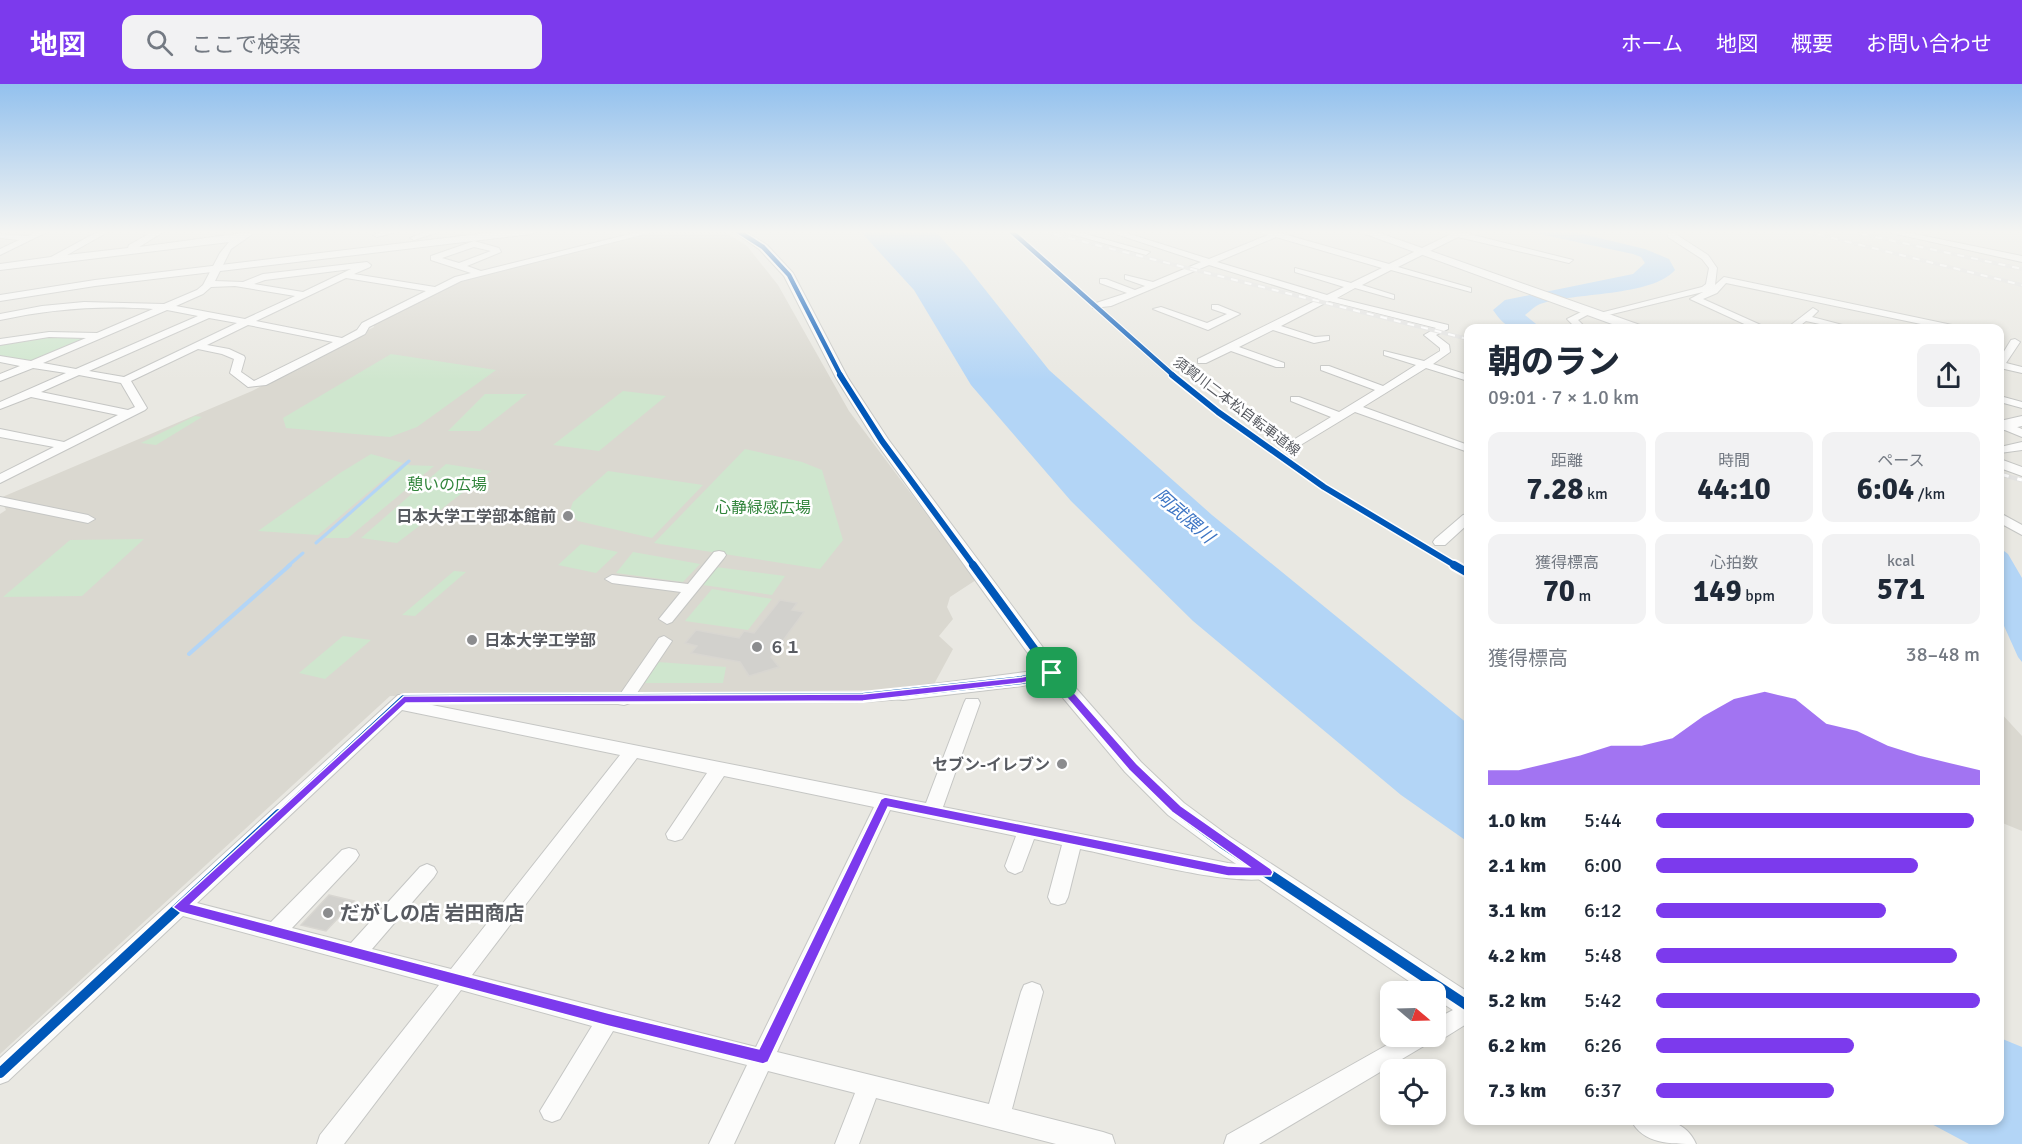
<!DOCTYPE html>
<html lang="ja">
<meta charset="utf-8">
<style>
body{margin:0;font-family:Signika,"Noto Sans JP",sans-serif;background:#f2f2f3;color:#1f2937;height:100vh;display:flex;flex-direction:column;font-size:22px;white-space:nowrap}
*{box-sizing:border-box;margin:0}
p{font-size:20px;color:#747a83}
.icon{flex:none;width:33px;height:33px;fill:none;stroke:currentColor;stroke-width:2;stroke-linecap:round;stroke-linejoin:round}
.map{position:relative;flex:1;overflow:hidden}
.drawer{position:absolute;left:1464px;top:240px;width:540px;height:801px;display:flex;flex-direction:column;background:#fff;border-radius:12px;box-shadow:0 3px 9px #0003}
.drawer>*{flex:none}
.needle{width:39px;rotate:109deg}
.tools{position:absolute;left:1380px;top:897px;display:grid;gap:12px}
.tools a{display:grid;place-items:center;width:66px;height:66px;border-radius:12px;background:#fff;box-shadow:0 3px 9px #0003;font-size:30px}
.pin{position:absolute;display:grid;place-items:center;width:51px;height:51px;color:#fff;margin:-26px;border-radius:12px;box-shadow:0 3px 9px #0006}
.round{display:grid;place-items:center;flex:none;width:63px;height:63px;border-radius:12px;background:#f2f2f3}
.head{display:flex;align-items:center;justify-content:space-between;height:102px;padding:0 24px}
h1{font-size:33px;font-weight:800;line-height:45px}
.figures{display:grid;grid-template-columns:repeat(3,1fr);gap:9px;height:102px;padding:6px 24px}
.figures div{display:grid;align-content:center;border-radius:12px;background:#f2f2f3;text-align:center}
.figures b{font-size:30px;font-weight:800}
.figures small{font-size:16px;font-weight:400}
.figures p{font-size:16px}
.chart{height:168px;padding:12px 24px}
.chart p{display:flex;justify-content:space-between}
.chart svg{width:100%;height:108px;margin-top:6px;fill:#7c3aed;opacity:.7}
ul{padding:0 24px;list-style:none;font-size:20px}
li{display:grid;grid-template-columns:96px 72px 1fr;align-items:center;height:45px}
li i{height:15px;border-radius:8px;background:#7c3aed}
header{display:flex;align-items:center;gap:36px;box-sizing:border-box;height:84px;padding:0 30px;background:#7c3aed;color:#fff}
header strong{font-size:28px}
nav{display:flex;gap:33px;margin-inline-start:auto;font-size:21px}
.search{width:420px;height:54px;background:#f2f2f3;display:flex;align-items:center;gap:15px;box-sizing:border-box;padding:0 21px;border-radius:12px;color:#747a83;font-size:22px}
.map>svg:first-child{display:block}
.education{fill:#dad8d0}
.green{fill:#cfe6ce}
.water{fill:#b3d5f6}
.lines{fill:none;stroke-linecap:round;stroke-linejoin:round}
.stream-far1{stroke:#b3d5f6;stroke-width:3}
.stream{stroke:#b3d5f6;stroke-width:4}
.building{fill:#d2d1cd;stroke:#d8d6d1;stroke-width:1.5}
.minor-casing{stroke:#c5c6c4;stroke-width:2}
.tertiary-casing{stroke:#c5c6c4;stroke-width:2}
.secondary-casing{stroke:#c6c7c6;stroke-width:2}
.minor{fill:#fcfcfb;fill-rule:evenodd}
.tertiary{fill:#fcfcfb;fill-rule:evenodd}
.secondary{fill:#fcfcfb;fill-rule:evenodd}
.rail-far1-casing{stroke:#e2e2e1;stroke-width:4}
.rail-casing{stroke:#e2e2e1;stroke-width:4.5}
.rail-far1{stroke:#fff;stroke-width:2;stroke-dasharray:7;stroke-linecap:butt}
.rail{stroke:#fff;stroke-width:3;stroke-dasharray:9;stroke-linecap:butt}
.cycleway-far3-casing{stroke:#fff;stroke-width:7}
.cycleway-far2-casing{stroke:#fff;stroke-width:9}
.cycleway-far1-casing{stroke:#fff;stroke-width:12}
.cycleway-casing{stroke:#fff;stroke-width:14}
.cycleway-far3{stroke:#0057b8;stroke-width:4.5}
.cycleway-far2{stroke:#0057b8;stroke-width:6}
.cycleway-far1{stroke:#0057b8;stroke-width:8}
.cycleway{stroke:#0057b8;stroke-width:10}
.route{fill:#7c3aed;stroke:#fff;stroke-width:1.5;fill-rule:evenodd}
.poi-dot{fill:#8b8c8e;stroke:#fff;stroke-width:2}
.labels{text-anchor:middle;stroke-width:5;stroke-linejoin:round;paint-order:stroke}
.far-street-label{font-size:14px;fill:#585b61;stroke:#fff}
.park-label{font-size:16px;fill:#32853c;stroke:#fff}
.poi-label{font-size:16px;font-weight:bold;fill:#585b61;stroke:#fff;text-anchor:end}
.water-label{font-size:18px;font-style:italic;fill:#3d75c4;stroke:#fff}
.near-poi-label{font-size:20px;font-weight:bold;fill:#585b61;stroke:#fff;text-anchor:start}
</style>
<header>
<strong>地図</strong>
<div class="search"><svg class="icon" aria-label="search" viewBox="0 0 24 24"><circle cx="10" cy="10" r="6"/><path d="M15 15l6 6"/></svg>ここで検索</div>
<nav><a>ホーム</a><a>地図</a><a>概要</a><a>お問い合わせ</a></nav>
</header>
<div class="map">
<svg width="2022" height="1060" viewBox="0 0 2022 1060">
<rect width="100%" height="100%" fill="#e9e8e2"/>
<path class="education" d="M656 147H724L747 162 778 201 849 327 976 496 950 513 947 523 953 535 939 552 953 565 933 602 884 606 390 612 0 970V430L6 426 0 414 252 307 374 243 373 240 460 197Z
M2000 628 2022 652V747L2000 738Z"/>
<path class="green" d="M40 252 92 253 32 277 0 272V260Z
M391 270 496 286 417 343 390 353 286 344 283 334Z
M623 307 666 312 599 367 553 361Z
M485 310H527L480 347H448Z
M195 332 202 333 156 361 141 359Z
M745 365 802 378 822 386 843 456 820 485 654 459Z
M371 370 403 379 318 451 258 447 340 389Z
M446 380 491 387 397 459 361 454Z
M405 381 434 382 348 454H325Z
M608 387 703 401 652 454 578 437 569 429 573 418Z
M144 455 82 512 3 513 70 456Z
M581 460 618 468 596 489 558 481Z
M633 468 700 480 683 498 616 489Z
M716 483 785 492 772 511 703 501Z
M454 487 466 488 415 532 402 531Z
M712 505 772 515 748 546 685 537Z
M343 552 371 556 325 595 299 589Z
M658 578 726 583 723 599H643Z"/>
<path class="water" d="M860 147H935L964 179 1049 286 1212 431 1468 640V758L1401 711 1193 537 1071 417 971 301 914 206Z
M1525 147H1570L1645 165 1669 175 1675 186C1651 213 1575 208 1540 220 1535 222 1530 227 1525 231L1541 244C1515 244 1509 249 1493 226L1505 216 1633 190 1645 179 1641 173 1633 170Z
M2000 464 2008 470 2022 494V578L2018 573 2000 533Z
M2000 954 2022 963V1060H1969L1926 1037 2000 1036Z"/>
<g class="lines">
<path class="stream-far1" d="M316 459 409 377
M288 482 303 469"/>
<path class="stream" d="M189 570 290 481"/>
</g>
<path class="building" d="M780 516 797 519 792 526 804 528 771 573 779 583 749 592 740 578 691 569 697 562 685 559 696 546 739 554 744 547 754 549Z
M329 811 354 817 326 847 301 841Z"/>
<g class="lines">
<defs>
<path id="minor" d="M38 147H49L0 171V165L19 156 0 154V150L28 152Z
M99 147H110L67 171 128 164 129 161 154 147H165L139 163 257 147 231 165 215 197 243 198 263 190 367 178 371 181 370 183 354 190 435 203 455 193 471 189 431 176V172L474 157 499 164 501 168 467 182 481 187 642 147H657L461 197 369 243 365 250 266 301 248 303 230 289 234 275 222 270 198 265 131 297 147 324 145 326 0 399V390L54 363 0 353V345L64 358 118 331 31 313 0 325V318L66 289 33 284 0 297V290L20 282 0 278V272L31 277 86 254 49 253 0 261V255L49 248 97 249 153 225C101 221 51 225 0 236V230L42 222 84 218 164 220 197 206 203 201 220 169 229 158 0 186V180L51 173ZM474 163 491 167 459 179 442 174ZM351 185 303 208 254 200 265 196ZM346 194 426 207 362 239 357 246 342 254 256 237ZM235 202 295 212 245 235 176 222 203 210 211 203ZM167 226 198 232 76 285 43 279ZM209 234 237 239 124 293 89 287ZM248 241 333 258 254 297 241 288 245 274 244 272 229 265 207 261ZM79 291 121 299 135 323 128 326 41 308Z
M383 147H401L377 153 373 151Z
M428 147H442L414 156 410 154Z
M1060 147H1075L1150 168 1146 171Z
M1107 147H1120L1209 175 1268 151 1259 147H1273L1389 180 1449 151 1445 147H1457L1573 176 1569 179 1458 153 1398 183 1471 204V208L1391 186 1362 201 1394 211V215L1355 204 1337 214 1448 241V245L1436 251 1449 261 1450 268 1433 280 1468 291V297L1426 284 1363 323 1468 361V368L1355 328 1289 368 1283 364 1285 361 1331 333 1291 317V313H1299L1339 328 1375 306 1321 286V282H1329L1383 302 1416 281 1384 271V267L1424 277 1440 267V264L1424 251 1436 244 1329 217 1281 242 1315 253 1329 252V256L1314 259 1273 246 1239 263 1284 279V283H1276L1231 267 1206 279H1198V275L1319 215 1209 181 1111 222 1093 224V220L1127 209 1100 199V195H1106L1135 206 1145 202 1125 195V191L1153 198 1201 178ZM1276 153 1382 184 1351 199 1295 184V188L1344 203 1327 211 1217 178Z
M1883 147H1900L2022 172V178Z
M1668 149H1674L1708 171 1717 184 1715 201 1724 193 1952 241 1957 244H1940L1726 199 1717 209 1703 215 1763 242 1765 244H1753L1690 215 1703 208 1596 234V230L1702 203 1706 200 1709 184 1702 175 1668 153Z
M1212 221H1218L1240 230 1208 246 1153 225 1161 223 1207 239 1227 230 1212 225Z
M1813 224 1818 227 1812 233 1854 244H1838L1806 237 1797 244H1787Z
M1585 226 1593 228 1578 236 1586 244H1576L1567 235Z
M2015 255 2020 258 2006 279 2022 283V289L2000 284V274L2011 256Z
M2000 312 2022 318V324L2000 318Z
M2000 338 2007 339 2022 345V353L2000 344Z
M2022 358V366L2000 369V363Z
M0 413 88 431 95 435 88 439 0 421Z
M2000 429 2022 441V451L2000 439Z
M1468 430V440L1445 461H1435L1433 458 1435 455 1463 431Z
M719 467 724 468 726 471 724 474 672 538 667 540 659 535 681 508 612 499 605 495 612 491 688 500 714 468Z
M664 552 672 557 637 609 863 608 903 605 909 606 911 610 909 614 903 615 863 618 630 619 624 621 618 620H427L926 719 964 619 966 615H978L980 619 943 723 1228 779 1273 783 1276 788 1273 793C1238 805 1122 773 1080 765L1068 813 1065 819 1058 821 1051 819 1048 813 1062 761 1034 755 1022 787 1015 790 1008 787 1005 782 1016 752 890 726 777 968 989 1020 1021 908 1024 901 1032 898 1040 901 1043 908 1012 1025 1103 1048 1112 1051 1115 1060H1056L876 1014 859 1060H835L855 1009 768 987 734 1060H709L747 981 613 947 560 1035 552 1038 544 1035 540 1027 592 942 461 906 344 1060H317L320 1051 439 901 183 832 8 997 0 1000V974L398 611 621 609 659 554ZM402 626 620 671 451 885 372 865 434 793 437 788 434 783 427 780 420 783 351 859 292 844 356 776 359 771 356 766 349 764 342 766 271 838 197 819ZM637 674 707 689 666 750 668 755 675 757 682 755 724 692 874 723 756 963 472 891Z
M1468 918V939L1444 954 1434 956 1259 1060H1224L1227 1051 1403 952H1436V935Z"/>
<path id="tertiary" d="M504 147H537L532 150 95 202 0 217V211L95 196Z
M733 147H745L767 161 793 189 848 294 888 355 1059 585 1141 678 1184 719 1230 753 1468 908V933L1459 930 1436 915V908H1425L1214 765 1168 731 1125 688 1048 596 1022 602 903 616 896 615 893 610 896 605 903 604 1040 586 875 357 836 294 784 192 759 165Z
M2000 375 2022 383V392L2000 384Z
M1631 1036C1657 1036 1684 1032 1696 1060 1670 1060 1643 1060 1631 1036Z"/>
<path id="secondary" d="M1357 147H1374L1640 241 1642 244H1623Z
M2022 332V342L2000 347V337Z"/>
</defs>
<use href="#minor" class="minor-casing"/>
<use href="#tertiary" class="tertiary-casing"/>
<use href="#secondary" class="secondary-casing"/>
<use href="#minor" class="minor"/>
<use href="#tertiary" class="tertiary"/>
<use href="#secondary" class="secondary"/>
<defs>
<path id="rail-far1" d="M1041 147 1468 255
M1804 147 2022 201
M1848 147 2022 185"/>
<path id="rail" d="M2000 390 2022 396"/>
</defs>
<use href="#rail-far1" class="rail-far1-casing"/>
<use href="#rail" class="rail-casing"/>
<use href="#rail-far1" class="rail-far1"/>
<use href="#rail" class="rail"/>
<defs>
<path id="cycleway-far3" d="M738 147 763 163 789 191 841 292
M1011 147 1174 292"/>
<path id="cycleway-far2" d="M840 291 882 357 974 482
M1172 291 1218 328 1324 403 1456 482"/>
<path id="cycleway-far1" d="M973 481 1052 589 1133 683 1185 732
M1454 481 1468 489
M278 732 404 615 863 613 1022 596 1052 589"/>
<path id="cycleway" d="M1183 730 1222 759 1468 922
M0 989 279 730"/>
</defs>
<use href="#cycleway-far3" class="cycleway-far3-casing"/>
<use href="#cycleway-far2" class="cycleway-far2-casing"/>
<use href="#cycleway-far1" class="cycleway-far1-casing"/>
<use href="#cycleway" class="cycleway-casing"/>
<use href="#cycleway-far3" class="cycleway-far3"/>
<use href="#cycleway-far2" class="cycleway-far2"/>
<use href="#cycleway-far1" class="cycleway-far1"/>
<use href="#cycleway" class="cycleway"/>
</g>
<linearGradient id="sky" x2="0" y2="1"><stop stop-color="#93c1ee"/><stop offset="0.5" stop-color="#f5f5f2"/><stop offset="1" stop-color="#f5f5f2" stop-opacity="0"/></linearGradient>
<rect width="2022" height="296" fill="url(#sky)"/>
<path class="route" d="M1052 586 1055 587 1137 680 1181 722 1271 785 1273 788 1271 792H1228L888 723 768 978 763 980 608 942 180 828 173 823 404 612 863 610 1022 593ZM1049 593 1129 686 1172 728 1249 783 1228 782 885 713 881 715 759 965 608 929 191 820 406 619 863 617 1022 599Z"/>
<g class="poi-dot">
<circle cx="568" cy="432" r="6"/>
<circle cx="472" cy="556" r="6"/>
<circle cx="757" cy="563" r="6"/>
<circle cx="1062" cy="680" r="6"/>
<circle cx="328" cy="829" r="6"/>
</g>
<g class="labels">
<g class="far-street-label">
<text transform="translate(1237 322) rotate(37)" y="5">須賀川二本松自転車道線</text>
</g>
<g class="park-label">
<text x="447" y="406">憩いの広場</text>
<text x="763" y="429">心静緑感広場</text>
</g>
<g class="poi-label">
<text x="556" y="438">日本大学工学部本館前</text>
<text x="484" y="562" text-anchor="start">日本大学工学部</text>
<text x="769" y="569" text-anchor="start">６１</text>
<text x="1050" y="686">セブン-イレブン</text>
</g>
<g class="water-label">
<text transform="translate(1184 432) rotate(41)" y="6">阿武隈川</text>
</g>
<g class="near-poi-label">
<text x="340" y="836">だがしの店 岩田商店</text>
</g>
</g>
</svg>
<div class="tools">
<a><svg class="needle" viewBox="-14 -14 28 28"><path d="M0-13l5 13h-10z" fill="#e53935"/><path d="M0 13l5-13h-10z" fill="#747a83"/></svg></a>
<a><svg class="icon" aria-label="locate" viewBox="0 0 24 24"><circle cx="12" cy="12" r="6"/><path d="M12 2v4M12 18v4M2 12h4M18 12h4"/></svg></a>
</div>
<div class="pin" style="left:1052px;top:589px;background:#1e9e55"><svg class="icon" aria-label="arrive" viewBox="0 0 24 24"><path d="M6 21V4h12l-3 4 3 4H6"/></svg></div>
<section class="drawer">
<div class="head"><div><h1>朝のラン</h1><p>09:01 · 7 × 1.0 km</p></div><a class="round"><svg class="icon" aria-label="share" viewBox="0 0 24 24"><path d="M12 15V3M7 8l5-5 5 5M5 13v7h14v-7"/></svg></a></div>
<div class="figures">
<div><p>距離</p><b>7.28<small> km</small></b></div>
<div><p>時間</p><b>44:10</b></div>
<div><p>ペース</p><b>6:04<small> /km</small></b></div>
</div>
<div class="figures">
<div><p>獲得標高</p><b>70<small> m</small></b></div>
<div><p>心拍数</p><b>149<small> bpm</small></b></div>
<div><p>kcal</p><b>571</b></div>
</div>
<div class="chart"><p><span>獲得標高</span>38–48 m</p>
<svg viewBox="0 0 160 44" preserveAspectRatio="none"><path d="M0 44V38L10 38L20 35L30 32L40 28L50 28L60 25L70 16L80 9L90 6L100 9L110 19L120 22L130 28L140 32L150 35L160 38V44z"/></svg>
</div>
<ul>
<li><b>1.0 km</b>5:44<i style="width:98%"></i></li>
<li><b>2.1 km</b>6:00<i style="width:81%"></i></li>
<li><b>3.1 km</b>6:12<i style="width:71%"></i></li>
<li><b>4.2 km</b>5:48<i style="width:93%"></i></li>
<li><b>5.2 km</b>5:42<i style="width:100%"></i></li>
<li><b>6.2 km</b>6:26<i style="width:61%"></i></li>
<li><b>7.3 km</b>6:37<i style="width:55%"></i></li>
</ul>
</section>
</div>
